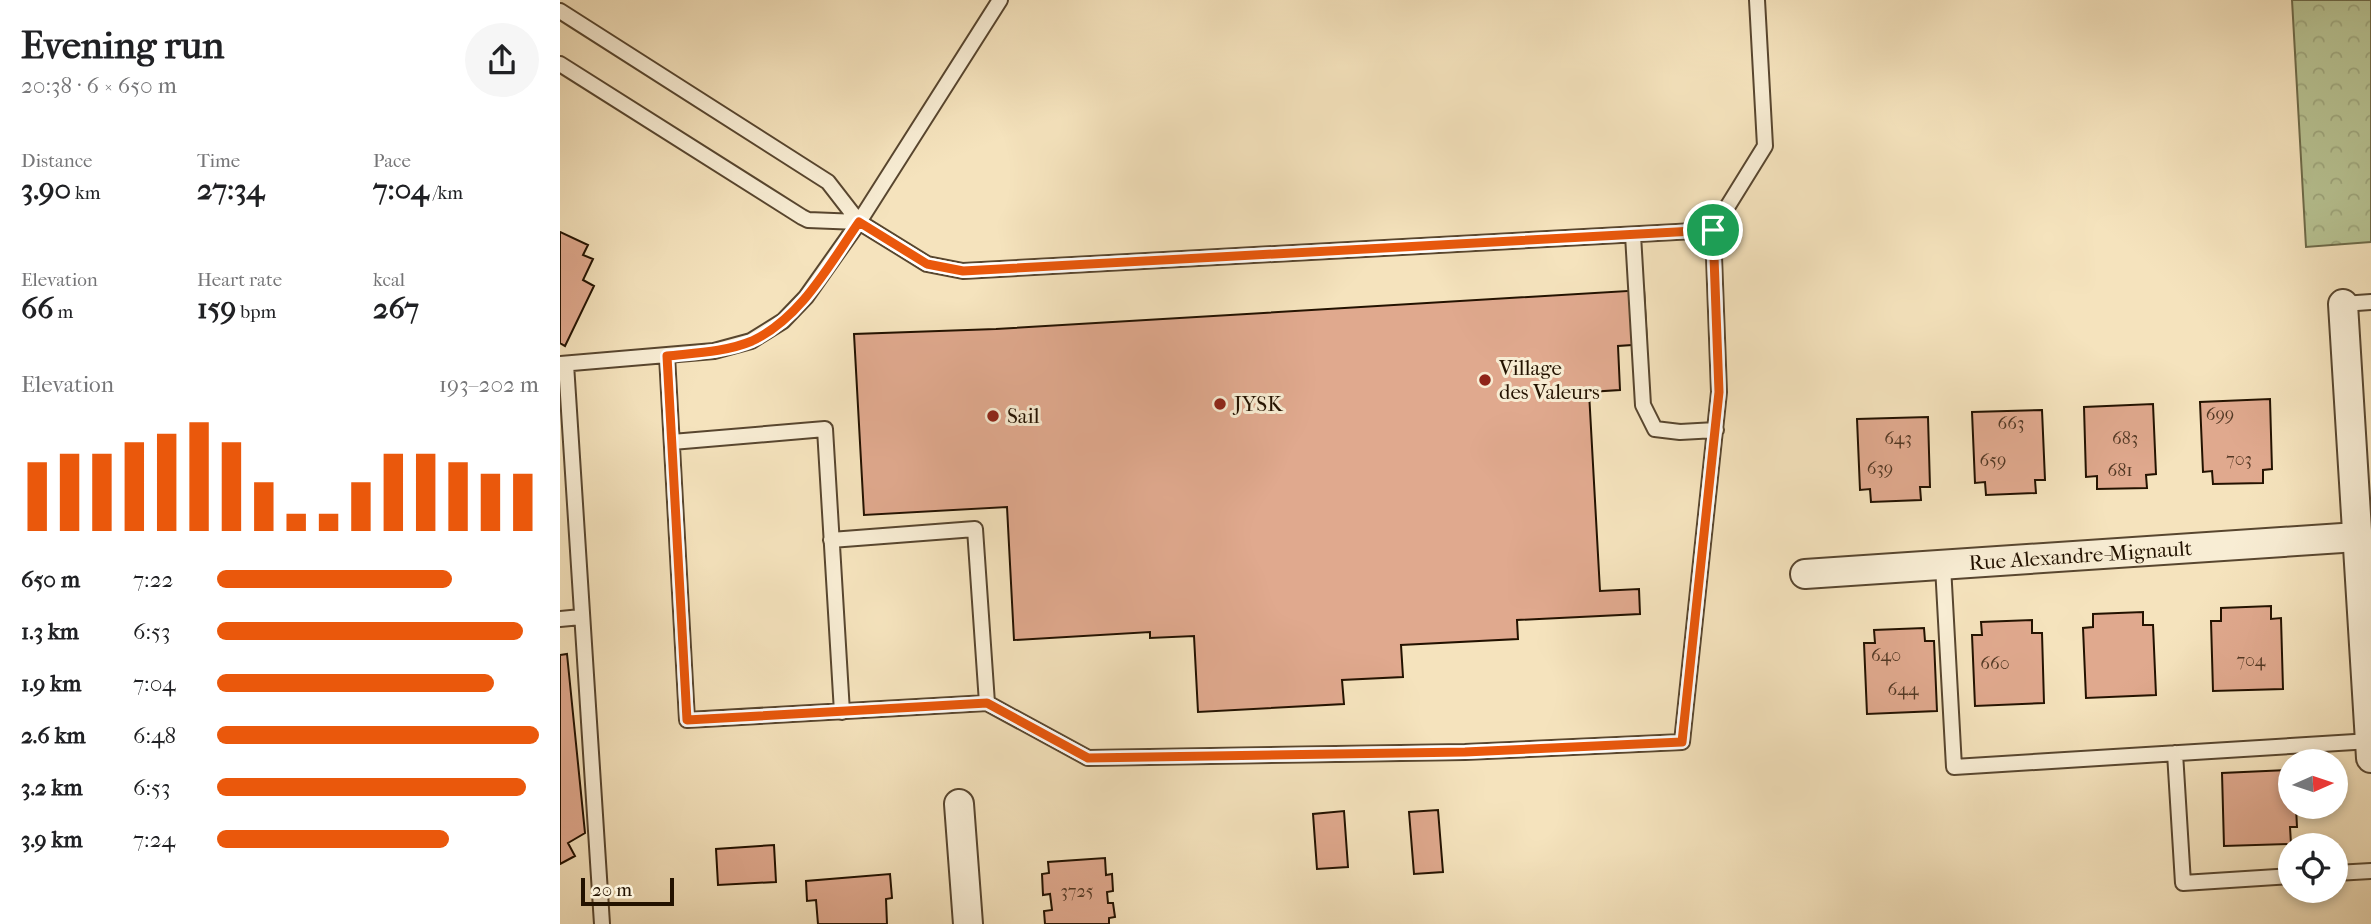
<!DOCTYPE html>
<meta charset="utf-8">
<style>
body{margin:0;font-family:"IM FELL French Canon",serif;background:#f6f6f6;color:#202124;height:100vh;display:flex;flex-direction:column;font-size:26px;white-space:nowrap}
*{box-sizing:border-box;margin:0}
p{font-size:23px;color:#757577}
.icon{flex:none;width:38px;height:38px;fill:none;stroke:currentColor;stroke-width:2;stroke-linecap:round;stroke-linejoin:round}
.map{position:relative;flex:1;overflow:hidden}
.side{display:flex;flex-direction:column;background:#fff;width:560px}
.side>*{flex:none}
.needle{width:46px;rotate:87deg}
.fabs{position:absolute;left:1718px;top:749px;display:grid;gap:14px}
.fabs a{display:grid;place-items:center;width:70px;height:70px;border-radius:50%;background:#fff;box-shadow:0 4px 10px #0003;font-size:35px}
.scale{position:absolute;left:21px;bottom:18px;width:93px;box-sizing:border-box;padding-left:7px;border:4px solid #231200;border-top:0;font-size:19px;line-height:24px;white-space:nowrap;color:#231200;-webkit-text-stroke:5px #f8edd4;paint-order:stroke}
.pin{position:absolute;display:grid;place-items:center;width:60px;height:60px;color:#fff;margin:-30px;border:4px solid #fff;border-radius:50%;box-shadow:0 2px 7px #0007}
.round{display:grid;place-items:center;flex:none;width:74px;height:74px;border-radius:37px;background:#f6f6f6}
.headline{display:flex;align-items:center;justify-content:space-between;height:119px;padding:0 21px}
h1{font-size:38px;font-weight:700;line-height:52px}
.metrics{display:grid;grid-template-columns:repeat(3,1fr);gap:10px;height:119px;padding:7px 21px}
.metrics div{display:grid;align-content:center}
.metrics b{font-size:30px;font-weight:700}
.metrics small{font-size:19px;font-weight:400}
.metrics p{font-size:19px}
.chart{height:196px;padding:14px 21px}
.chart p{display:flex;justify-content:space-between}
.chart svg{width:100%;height:126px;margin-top:7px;stroke:#ea580c;stroke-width:6}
ul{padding:0 21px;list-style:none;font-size:23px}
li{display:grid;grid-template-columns:112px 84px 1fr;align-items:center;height:52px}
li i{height:18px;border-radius:9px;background:#ea580c}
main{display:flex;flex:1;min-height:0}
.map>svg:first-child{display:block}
.forest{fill:url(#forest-crowns);stroke:#6e6b4a;stroke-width:2}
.building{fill:#e0a98e;stroke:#231200;stroke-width:2}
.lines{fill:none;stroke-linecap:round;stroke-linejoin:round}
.service-casing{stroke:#58462f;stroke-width:18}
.minor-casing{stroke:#58462f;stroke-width:32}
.service{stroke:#f8edd4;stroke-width:14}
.minor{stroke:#f8edd4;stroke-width:28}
.route-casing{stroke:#fff;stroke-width:14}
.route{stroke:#ea580c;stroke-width:9}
.poi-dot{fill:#8f2418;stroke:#f8edd4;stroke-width:2.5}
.labels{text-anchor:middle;stroke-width:6;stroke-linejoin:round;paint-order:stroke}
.number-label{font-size:18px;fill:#523824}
.poi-label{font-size:21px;fill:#231200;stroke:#f8edd4;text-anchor:start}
.street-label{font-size:21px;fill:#231200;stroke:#f8edd4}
</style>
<main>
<section class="side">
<div class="headline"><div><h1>Evening run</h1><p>20:38 · 6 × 650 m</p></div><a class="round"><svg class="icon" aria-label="share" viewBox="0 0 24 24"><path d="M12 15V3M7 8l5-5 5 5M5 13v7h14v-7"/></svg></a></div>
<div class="metrics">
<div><p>Distance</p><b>3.90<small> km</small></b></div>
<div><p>Time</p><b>27:34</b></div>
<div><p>Pace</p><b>7:04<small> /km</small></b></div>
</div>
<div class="metrics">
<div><p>Elevation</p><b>66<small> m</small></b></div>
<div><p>Heart rate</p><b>159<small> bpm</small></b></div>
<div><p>kcal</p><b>267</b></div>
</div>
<div class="chart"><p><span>Elevation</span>193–202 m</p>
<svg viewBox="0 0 160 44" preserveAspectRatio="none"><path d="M5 44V20M15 44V17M25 44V17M35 44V13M45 44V10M55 44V6M65 44V13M75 44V27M85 44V38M95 44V38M105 44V27M115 44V17M125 44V17M135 44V20M145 44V24M155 44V24"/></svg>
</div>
<ul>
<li><b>650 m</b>7:22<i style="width:73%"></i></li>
<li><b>1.3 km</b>6:53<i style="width:95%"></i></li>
<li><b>1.9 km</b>7:04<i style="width:86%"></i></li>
<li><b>2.6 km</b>6:48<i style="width:100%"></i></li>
<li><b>3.2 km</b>6:53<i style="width:96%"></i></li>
<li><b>3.9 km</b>7:24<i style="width:72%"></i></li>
</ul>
</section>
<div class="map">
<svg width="1811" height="924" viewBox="0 0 1811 924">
<defs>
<pattern id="forest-crowns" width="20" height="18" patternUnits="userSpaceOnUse" patternTransform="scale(1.75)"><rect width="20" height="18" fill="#b8c494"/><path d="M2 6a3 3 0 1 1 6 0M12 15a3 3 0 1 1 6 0" fill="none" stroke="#9ea77e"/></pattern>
</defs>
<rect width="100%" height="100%" fill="#f5e3bd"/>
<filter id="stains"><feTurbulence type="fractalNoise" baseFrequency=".00286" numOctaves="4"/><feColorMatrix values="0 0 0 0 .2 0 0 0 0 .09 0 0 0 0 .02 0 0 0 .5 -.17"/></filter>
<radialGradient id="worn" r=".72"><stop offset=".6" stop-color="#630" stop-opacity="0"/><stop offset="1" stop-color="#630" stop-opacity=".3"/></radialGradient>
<path class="forest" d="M1732 0H1811V242L1746 247Z"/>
<path class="building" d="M0 232 28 245 23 255 33 259 23 280 34 286 5 346 0 343Z
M1084 290 1087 344 1058 346 1060 390 1029 392 1040 591 1079 589 1080 614 957 620 958 639 841 645 843 677 782 680 784 704 638 712 634 636 590 638V632L454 640 447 507 304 515 294 334 436 329Z
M1710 399 1712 469 1703 470V483L1653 484 1652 471 1643 472 1640 402Z
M1593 404 1596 474 1586 475 1587 488 1537 489V476L1526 477 1524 407Z
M1482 410 1485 480H1475L1476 493 1426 495 1425 482 1415 483 1412 412Z
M1368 417 1370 487H1360L1361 500 1311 502 1310 489 1300 490 1297 419Z
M1711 606V619L1721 618 1723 689 1653 691 1651 621H1661V608Z
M1583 612V625H1593L1596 695 1526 698 1523 628 1533 627V614Z
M1472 620V633H1482L1484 703 1415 706 1412 635H1422L1421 622Z
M1364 628 1365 641H1374L1377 711 1307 714 1304 643H1315L1314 630Z
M7 654 25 833 8 843 15 856 0 864V655Z
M1728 770 1731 807H1736L1737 827H1730L1731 844 1664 846 1662 773Z
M878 810 883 872 854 874 849 812Z
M784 811 788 867 757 869 753 814Z
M214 845 216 882 158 885 156 849Z
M545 858 546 875 552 874 553 891 547 892 548 903H553L555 917 549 918V924H485L484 911 492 910 490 894 483 895 482 874 489 873 488 862Z
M330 874 332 898 326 899 327 924H258L256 900 247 901 246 881Z"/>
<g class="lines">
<defs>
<path id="service" d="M0 11 268 182 299 222 367 264 403 271 1153 230 1205 146 1197 0
M0 64 242 217 248 220 299 222
M1073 235 1083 405 1095 429 1120 432 1156 430
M1783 304 1811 302
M107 356 127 720 427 703 528 758 905 752 1122 742 1159 392 1153 230
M0 364 154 351 191 341 223 321 246 297 299 222 440 0
M6 364 42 924
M112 442 265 429 282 712
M271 540 415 529 427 703
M1383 566 1394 767 1811 741
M0 619 21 617
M1615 753 1623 883 1731 876
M1776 873 1811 871"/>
<g id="minor">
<path d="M1783 304 1811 758"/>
<path id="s1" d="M1245 574 1797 537"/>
<path d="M399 804 408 924"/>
</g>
</defs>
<use href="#service" class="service-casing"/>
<use href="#minor" class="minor-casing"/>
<use href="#service" class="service"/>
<use href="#minor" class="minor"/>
</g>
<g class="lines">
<defs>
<path id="route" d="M299 222 367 264 403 271 1153 230 1159 392 1122 742 905 752 528 758 427 703 127 720 107 356C134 353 166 352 192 341 241 318 269 265 299 222Z"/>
</defs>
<use href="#route" class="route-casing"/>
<use href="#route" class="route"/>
</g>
<g class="poi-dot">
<circle cx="925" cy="380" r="7"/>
<circle cx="660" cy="404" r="7"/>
<circle cx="433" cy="416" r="7"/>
</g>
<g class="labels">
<g class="number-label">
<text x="1660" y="420">699</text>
<text x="1451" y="429">663</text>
<text x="1338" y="444">643</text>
<text x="1565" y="444">683</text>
<text x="1679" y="465">703</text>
<text x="1433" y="466">659</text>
<text x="1320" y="474">639</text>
<text x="1560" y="476">681</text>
<text x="1326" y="661">640</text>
<text x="1691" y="666">704</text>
<text x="1435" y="669">660</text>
<text x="1343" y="695">644</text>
<text x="517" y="897">3725</text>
</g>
<g class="poi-label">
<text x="939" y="375">Village<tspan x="939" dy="24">des Valeurs</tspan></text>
<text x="674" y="411">JYSK</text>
<text x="447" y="423">Sail</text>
</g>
<g class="street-label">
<text dy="7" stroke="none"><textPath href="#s1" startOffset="276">Rue Alexandre-Mignault</textPath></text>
</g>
</g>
<rect width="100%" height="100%" filter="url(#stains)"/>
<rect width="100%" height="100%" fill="url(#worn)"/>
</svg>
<div class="fabs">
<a><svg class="needle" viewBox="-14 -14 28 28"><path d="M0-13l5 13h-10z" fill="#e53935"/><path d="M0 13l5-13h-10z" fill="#757577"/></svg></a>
<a><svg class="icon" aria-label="locate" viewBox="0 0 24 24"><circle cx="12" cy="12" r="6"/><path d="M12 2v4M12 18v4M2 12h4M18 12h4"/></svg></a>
</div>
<div class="scale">20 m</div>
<div class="pin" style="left:1153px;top:230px;background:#1e9e55"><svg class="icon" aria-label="arrive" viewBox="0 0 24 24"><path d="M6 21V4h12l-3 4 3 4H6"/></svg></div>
</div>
</main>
